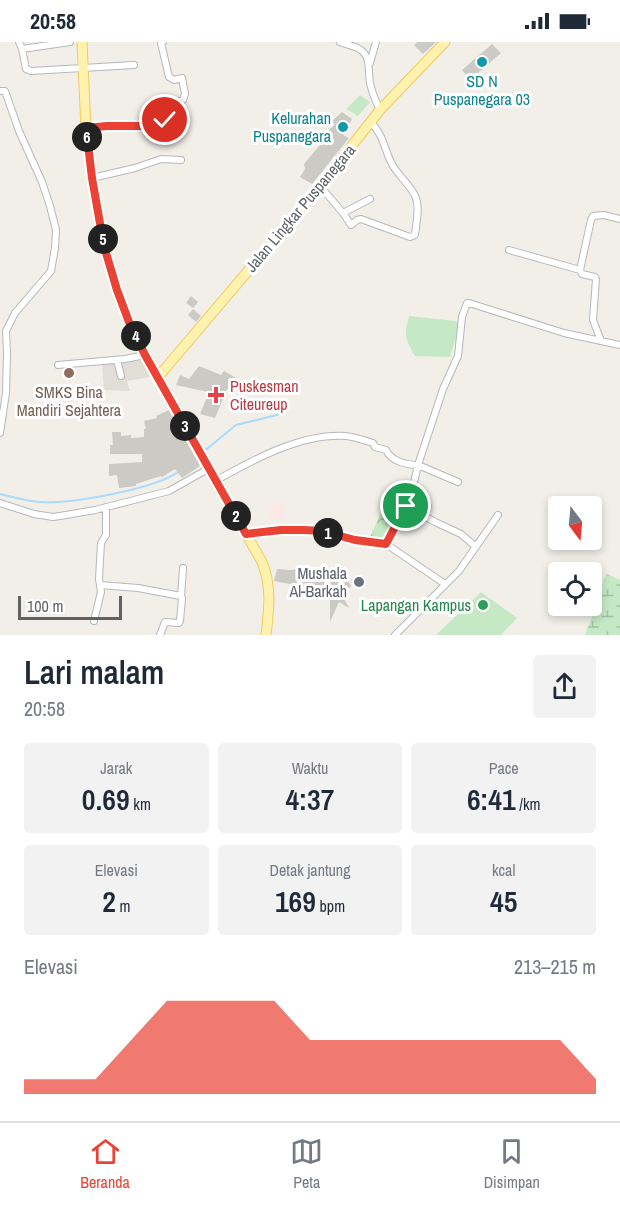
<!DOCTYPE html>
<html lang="id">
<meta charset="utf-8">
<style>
body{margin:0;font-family:"Archivo Narrow",sans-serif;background:#f2f2f3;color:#1f2937;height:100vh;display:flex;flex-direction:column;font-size:22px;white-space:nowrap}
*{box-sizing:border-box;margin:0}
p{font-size:20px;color:#747a83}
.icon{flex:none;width:33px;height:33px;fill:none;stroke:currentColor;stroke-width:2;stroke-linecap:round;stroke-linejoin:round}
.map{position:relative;height:593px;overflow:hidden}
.drawer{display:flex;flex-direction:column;background:#fff;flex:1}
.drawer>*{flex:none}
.needle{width:39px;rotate:164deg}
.tools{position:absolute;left:548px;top:454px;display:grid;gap:12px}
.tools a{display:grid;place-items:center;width:54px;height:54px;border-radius:6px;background:#fff;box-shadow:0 3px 9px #0003;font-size:30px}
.scale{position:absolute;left:18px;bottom:15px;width:104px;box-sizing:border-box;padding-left:6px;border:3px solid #5f6368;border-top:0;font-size:16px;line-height:21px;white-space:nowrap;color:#5f6368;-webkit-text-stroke:4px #fff;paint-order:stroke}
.pin{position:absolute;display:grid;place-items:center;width:51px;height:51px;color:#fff;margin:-26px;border:3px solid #fff;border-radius:50%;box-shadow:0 2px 6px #0007}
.km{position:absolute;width:30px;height:30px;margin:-15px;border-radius:50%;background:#222;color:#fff;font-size:16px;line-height:30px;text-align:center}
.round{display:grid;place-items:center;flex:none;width:63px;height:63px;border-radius:6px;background:#f2f2f3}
.summary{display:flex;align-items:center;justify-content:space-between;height:102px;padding:0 24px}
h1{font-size:33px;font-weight:600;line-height:45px}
.stats{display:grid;grid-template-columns:repeat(3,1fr);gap:9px;height:102px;padding:6px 24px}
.stats div{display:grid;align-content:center;border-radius:6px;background:#f2f2f3;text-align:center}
.stats b{font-size:30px;font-weight:600}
.stats small{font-size:16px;font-weight:400}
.stats p{font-size:16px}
.chart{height:168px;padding:12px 24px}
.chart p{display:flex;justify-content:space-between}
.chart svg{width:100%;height:108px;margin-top:6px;fill:#ea4335;opacity:.7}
.status{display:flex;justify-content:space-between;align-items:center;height:42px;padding:0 30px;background:#fff;direction:ltr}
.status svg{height:16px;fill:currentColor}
.menu{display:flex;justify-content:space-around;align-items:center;height:84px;border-top:2px solid #e0e1e3;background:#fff;font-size:16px;color:#747a83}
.menu a{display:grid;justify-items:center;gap:3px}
.menu .on{color:#ea4335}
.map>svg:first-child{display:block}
.education{fill:#e1ded6}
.medical{fill:#fce8e6}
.wetland{fill:url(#wetland-marsh)}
.park{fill:url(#park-crowns)}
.pitch{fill:#c5e8c5}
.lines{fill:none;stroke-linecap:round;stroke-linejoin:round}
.stream{stroke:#aadaff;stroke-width:2}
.building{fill:#cccac5}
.street-casing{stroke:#b5b8bc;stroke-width:8}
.primary-casing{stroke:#f2c960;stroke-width:11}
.street{stroke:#fff;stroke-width:6}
.primary{stroke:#fff2af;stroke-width:9}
.route-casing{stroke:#fff;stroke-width:12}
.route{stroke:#ea4335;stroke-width:8}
.culture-dot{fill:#0f9aa8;stroke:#fff;stroke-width:2}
.education-dot{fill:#8d6e63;stroke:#fff;stroke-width:2}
.health-dot{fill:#e0444e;stroke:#fff;stroke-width:2}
.worship-dot{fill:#6b7280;stroke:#fff;stroke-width:2}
.leisure-dot{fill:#2e9e5b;stroke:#fff;stroke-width:2}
.labels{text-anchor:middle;stroke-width:6;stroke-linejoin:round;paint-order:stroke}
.culture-label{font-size:16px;fill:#0d838f;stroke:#fff}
.street-label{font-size:16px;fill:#5f6368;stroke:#fff}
.health-label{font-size:16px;fill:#be3a42;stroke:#fff;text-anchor:start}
.education-label{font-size:16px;fill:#785e54;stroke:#fff}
.worship-label{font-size:16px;fill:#5b616d;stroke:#fff;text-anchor:end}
.leisure-label{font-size:16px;fill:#27864d;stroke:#fff;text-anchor:end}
</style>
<div class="status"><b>20:58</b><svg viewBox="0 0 49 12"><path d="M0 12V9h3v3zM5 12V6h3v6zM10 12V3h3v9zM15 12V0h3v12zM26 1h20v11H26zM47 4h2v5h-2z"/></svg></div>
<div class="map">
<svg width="620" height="593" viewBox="0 0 620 593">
<defs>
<pattern id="wetland-marsh" width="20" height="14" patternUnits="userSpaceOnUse" patternTransform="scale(1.5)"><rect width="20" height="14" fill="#c5e8c5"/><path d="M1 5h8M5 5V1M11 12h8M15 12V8" fill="none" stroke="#a3c0a4"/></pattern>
<pattern id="park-crowns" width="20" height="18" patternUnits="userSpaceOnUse" patternTransform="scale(1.5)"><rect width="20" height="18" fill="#c5e8c5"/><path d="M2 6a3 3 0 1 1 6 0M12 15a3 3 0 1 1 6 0" fill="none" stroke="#a3c0a4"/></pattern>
</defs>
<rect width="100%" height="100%" fill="#f1efe8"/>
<path class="education" d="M139 317 144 318 151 335 127 339 130 349 104 348 102 323Z"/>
<path class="medical" d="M284 461 283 477 270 478V463Z"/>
<path class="wetland" d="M607 532 620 538V593H585L597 562 604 536Z"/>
<path class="park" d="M383 466 399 468 385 499 370 495Z"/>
<path class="pitch" d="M360 53 370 60 358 74 346 67Z
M409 274 455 279 460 282 450 315 415 314C405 296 404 294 409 274Z
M481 550 517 576 501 593H436Z"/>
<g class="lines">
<path class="stream" d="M203 410 236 383 281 372
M0 452C13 455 27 459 41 460 70 462 157 447 179 429"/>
</g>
<path class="building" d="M418 0H436L423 12 414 3Z
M492 2 501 11 470 38 462 28Z
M342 70 352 77 343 93 349 96 312 142 300 135 305 127 304 122 319 104 323 94 335 82 331 80Z
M191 254 198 260 193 266 186 261Z
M193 267 201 274 196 280 188 273Z
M199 324 221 333 224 329 238 337 232 350 227 347 215 376 200 372 207 355 208 350 176 343 180 333 189 337Z
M169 368 200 424 182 436 175 427 162 435 161 434 136 442V444L119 446 117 433 109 434V422L142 420V412H110V403H113L112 390H121V394L131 393V396L144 395V387H146L144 379 157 376 156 374Z
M417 448 423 452 421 458 432 463 431 470 412 462Z
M304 526 315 531 330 534 338 527 346 534 351 544 343 555 349 566 339 560 330 580V554L311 553 295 543 274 539 277 527 291 528Z"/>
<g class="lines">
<defs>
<path id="street" d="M19 0 22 7 26 27 31 29 134 23
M340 0C347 3 357 4 362 9 371 16 368 32 370 41 372 51 376 60 380 68
M22 7 70 0
M370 21 376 0
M0 49H5L19 89 42 140 50 164 56 188 55 206 51 229 15 271 6 289 7 311 6 351 0 391
M86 86 107 84H155L154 77 165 78 163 64 183 58 185 52 182 36 174 38 169 35 161 1 163 0
M92 136 135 126 161 117 181 118
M320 144 343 171 370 157
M343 171 351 183 357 178 361 177 410 195 415 193C416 182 420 167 416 156 411 143 398 134 392 122 383 105 385 96 371 80
M509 208 580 228
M601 299 593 278 596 237 595 235 582 232 580 228 591 178 593 174 604 173 620 177
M117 318 121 334
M58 323 125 317 145 313
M215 439C253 418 301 391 346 394 354 395 364 398 373 401L375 405 386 408C391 419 406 423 418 423L458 440
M0 461 34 472 53 475 66 473 95 468 169 449 208 427
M406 464 435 480 461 492 476 505
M246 492 281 488H304L322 489 355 498 386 502 445 542
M386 502 406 464 413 445 418 423 443 347 458 314 462 275 467 261H469L564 291 620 303
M100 543 138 546 181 554 182 556 180 579 179 581 165 580 160 593
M181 555 183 526
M94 579 101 550 99 537 101 501 106 493V465
M395 593 459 529 498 473"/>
<path id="primary" d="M82 0 86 86 92 136 104 204 117 248 129 280 145 313 262 520C272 544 269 568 266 593
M158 335 320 144 380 68 445 0"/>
</defs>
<use href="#street" class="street-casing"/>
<use href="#primary" class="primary-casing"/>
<use href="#street" class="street"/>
<use href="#primary" class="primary"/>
</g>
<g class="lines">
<defs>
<path id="route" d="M165 78 154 77 155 84H107L86 86 92 136 104 204 117 248 129 280 145 313 246 492 281 488H304L322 489 355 498 386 502 406 464"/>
</defs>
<use href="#route" class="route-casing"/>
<use href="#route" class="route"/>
</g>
<g class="culture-dot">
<circle cx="482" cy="20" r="6"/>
<circle cx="343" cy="85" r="6"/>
</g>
<circle class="education-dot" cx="69" cy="331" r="6"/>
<path class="health-dot" d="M213 344h6v6h6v6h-6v6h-6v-6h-6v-6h6z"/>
<circle class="worship-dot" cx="359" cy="540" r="6"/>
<circle class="leisure-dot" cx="483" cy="563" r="6"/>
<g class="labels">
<g class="culture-label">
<text x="482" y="45">SD N<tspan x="482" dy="18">Puspanegara 03</tspan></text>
<text x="331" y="82" text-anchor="end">Kelurahan<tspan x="331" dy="18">Puspanegara</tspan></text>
</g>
<g class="street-label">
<text transform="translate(300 166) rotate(-50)" y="6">Jalan Lingkar Puspanegara</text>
</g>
<g class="health-label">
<text x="230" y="350">Puskesman<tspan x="230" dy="18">Citeureup</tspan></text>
</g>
<g class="education-label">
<text x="69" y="356">SMKS Bina<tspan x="69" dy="18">Mandiri Sejahtera</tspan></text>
</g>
<g class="worship-label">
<text x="347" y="537">Mushala<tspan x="347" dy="18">Al-Barkah</tspan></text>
</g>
<g class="leisure-label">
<text x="471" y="569">Lapangan Kampus</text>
</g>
</g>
</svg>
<div class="tools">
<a><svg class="needle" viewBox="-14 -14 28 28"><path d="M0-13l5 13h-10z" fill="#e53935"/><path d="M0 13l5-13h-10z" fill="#747a83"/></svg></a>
<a><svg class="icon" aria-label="locate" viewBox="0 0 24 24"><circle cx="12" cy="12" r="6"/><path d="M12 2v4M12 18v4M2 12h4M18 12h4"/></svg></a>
</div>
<div class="scale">100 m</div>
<div class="pin" style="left:406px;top:464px;background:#1e9e55"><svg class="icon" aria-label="arrive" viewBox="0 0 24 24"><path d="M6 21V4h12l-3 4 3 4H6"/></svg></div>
<div class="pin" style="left:165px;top:78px;background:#d93025"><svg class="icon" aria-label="check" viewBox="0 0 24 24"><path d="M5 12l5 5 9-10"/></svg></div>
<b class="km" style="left:328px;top:491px">1</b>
<b class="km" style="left:236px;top:474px">2</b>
<b class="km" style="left:185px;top:384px">3</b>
<b class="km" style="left:136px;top:294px">4</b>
<b class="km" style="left:103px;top:197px">5</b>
<b class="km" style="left:87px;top:95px">6</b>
</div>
<section class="drawer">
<div class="summary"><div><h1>Lari malam</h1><p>20:58</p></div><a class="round"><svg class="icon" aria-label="share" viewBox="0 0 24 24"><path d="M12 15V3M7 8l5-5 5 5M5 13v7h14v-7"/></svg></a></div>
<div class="stats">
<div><p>Jarak</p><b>0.69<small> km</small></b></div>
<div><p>Waktu</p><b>4:37</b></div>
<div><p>Pace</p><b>6:41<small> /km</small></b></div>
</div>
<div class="stats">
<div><p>Elevasi</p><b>2<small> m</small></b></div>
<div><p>Detak jantung</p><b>169<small> bpm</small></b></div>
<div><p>kcal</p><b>45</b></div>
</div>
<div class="chart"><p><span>Elevasi</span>213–215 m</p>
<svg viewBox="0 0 160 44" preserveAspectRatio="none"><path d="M0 44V38L10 38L20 38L30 22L40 6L50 6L60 6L70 6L80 22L90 22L100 22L110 22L120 22L130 22L140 22L150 22L160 38V44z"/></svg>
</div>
</section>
<nav class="menu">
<a class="on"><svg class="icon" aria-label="home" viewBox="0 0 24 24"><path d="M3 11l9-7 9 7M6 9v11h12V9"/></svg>Beranda</a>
<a><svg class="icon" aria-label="map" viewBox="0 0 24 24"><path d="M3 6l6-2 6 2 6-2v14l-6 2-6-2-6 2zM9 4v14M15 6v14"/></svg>Peta</a>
<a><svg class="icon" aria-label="saved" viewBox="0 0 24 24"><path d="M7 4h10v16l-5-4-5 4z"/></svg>Disimpan</a>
</nav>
